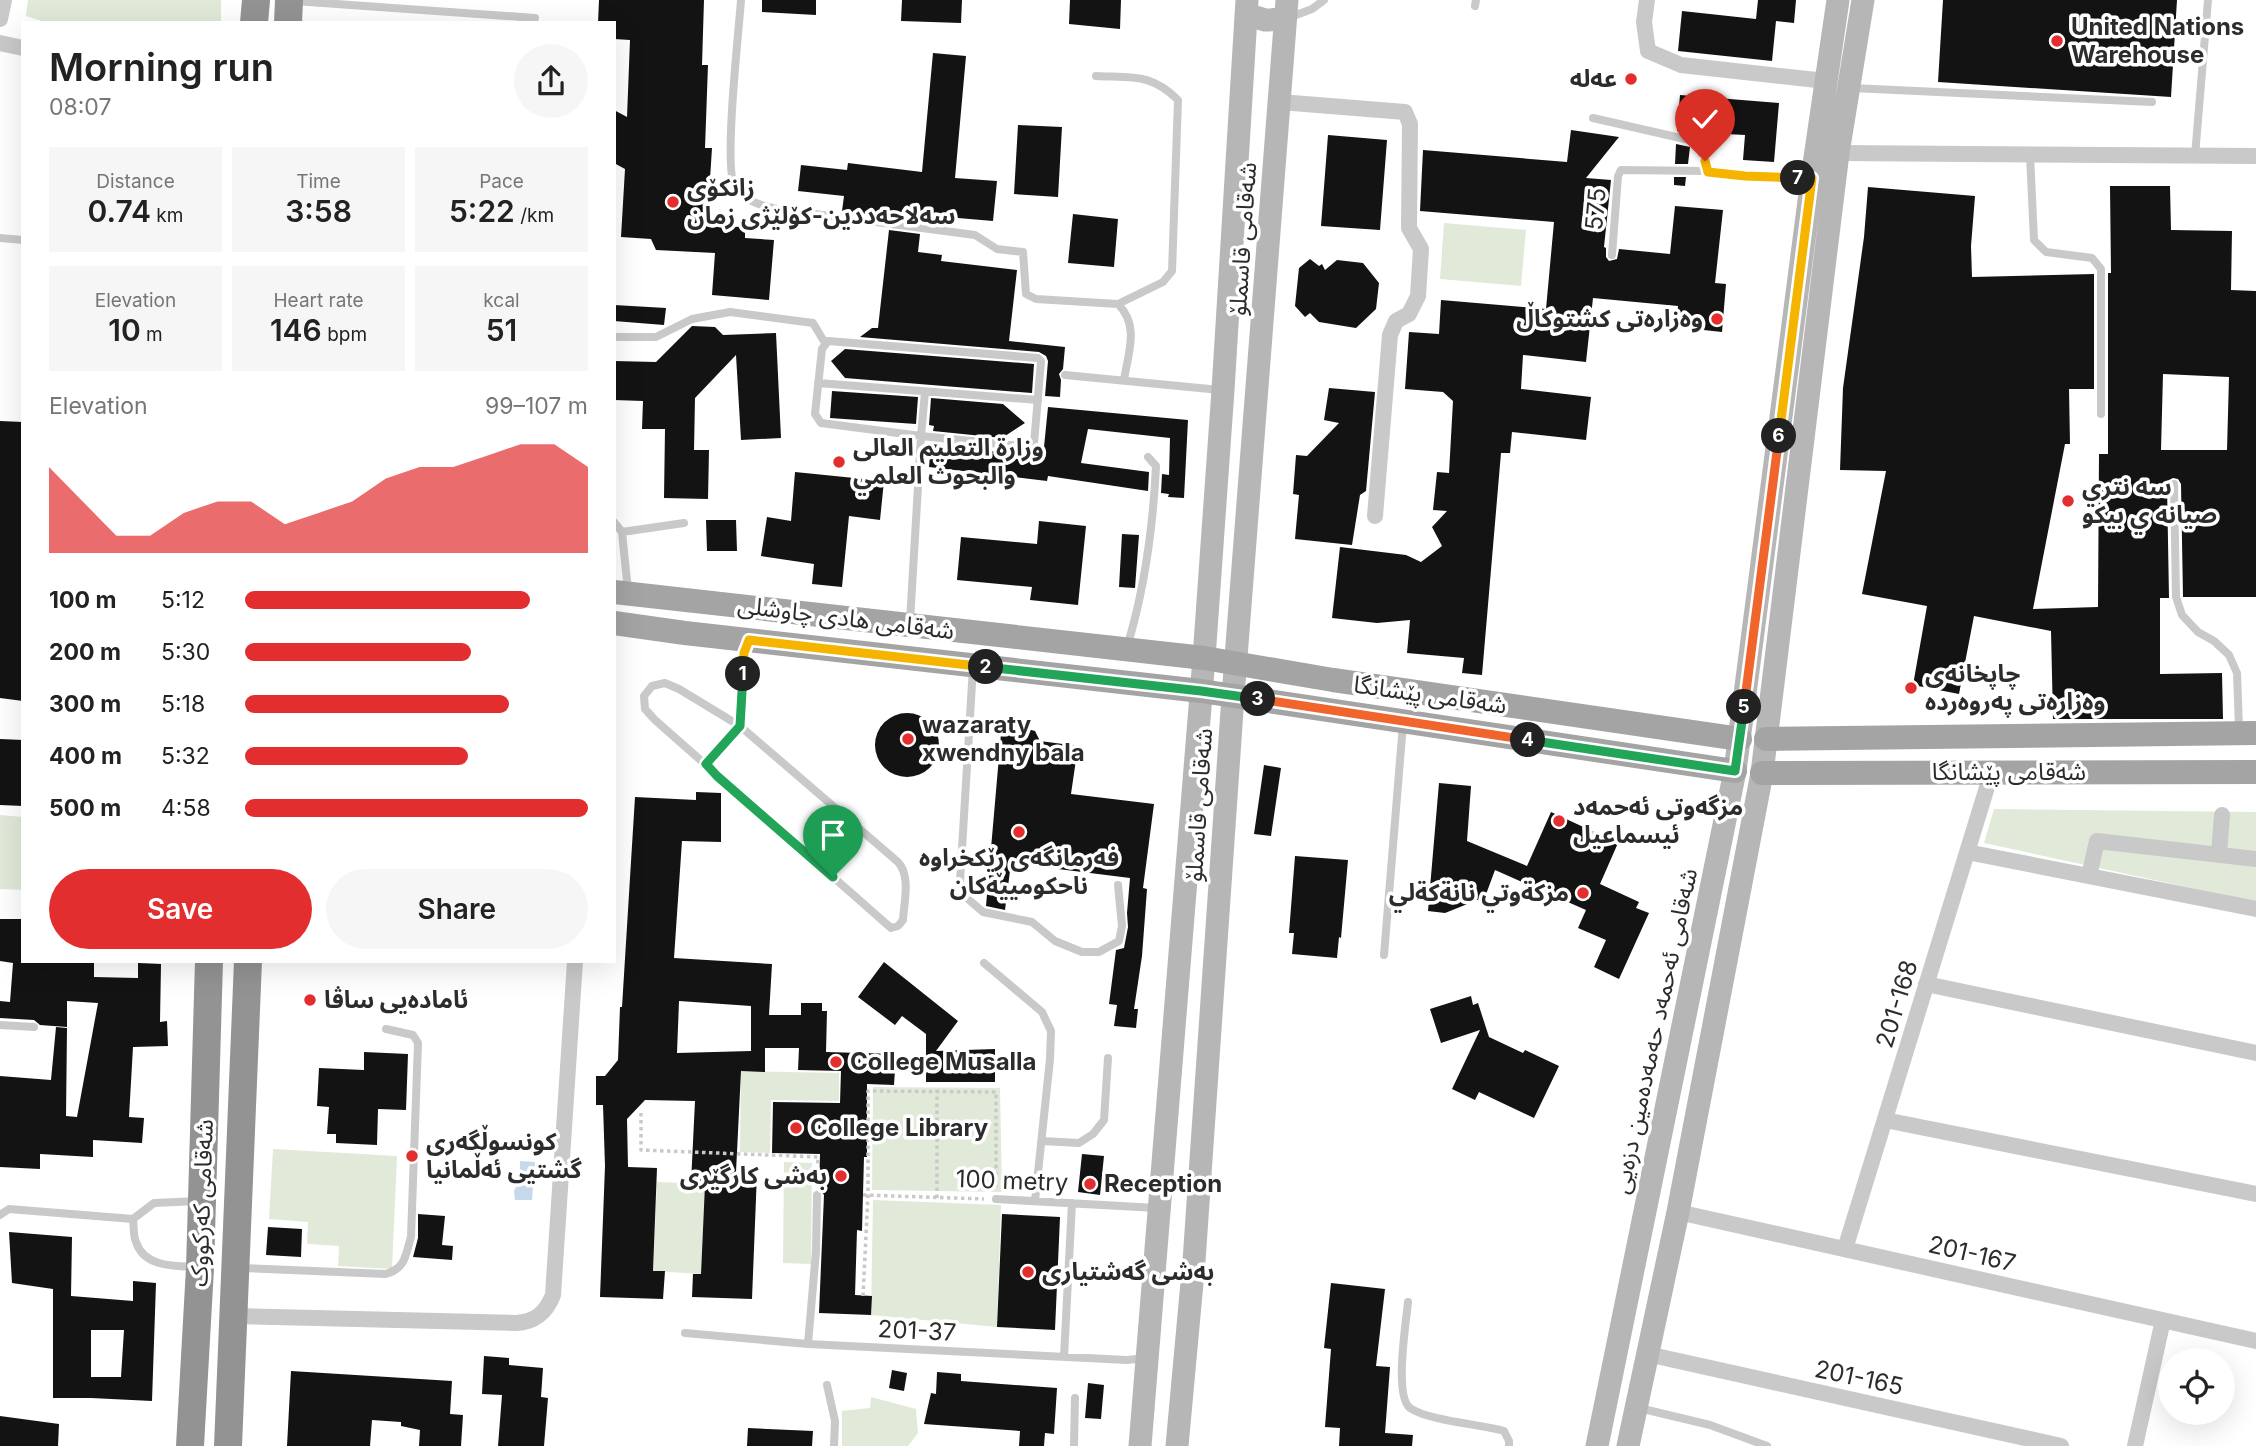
<!DOCTYPE html>
<meta charset="utf-8">
<style>
body{margin:0;font-family:Inter,"Noto Sans Arabic",sans-serif;background:#f6f6f6;color:#222;height:100vh;display:flex;flex-direction:column;font-size:26px;white-space:nowrap}
*{box-sizing:border-box;margin:0}
p{font-size:23px;color:#767676}
.icon{flex:none;width:38px;height:38px;fill:none;stroke:currentColor;stroke-width:2;stroke-linecap:round;stroke-linejoin:round}
.map{position:relative;flex:1;overflow:hidden}
.panel{position:absolute;left:21px;top:21px;width:595px;height:942px;display:flex;flex-direction:column;background:#fff;border-radius:0px;box-shadow:0 7px 28px #0002}
.panel>*{flex:none}
.fabs{position:absolute;left:2158px;top:1348px;display:grid;gap:14px}
.fabs a{display:grid;place-items:center;width:77px;height:77px;border-radius:50%;background:#fff;box-shadow:0 7px 28px #0002;font-size:35px}
.pin{position:absolute;display:grid;place-items:center;width:60px;height:60px;color:#fff;margin:-72px -30px;border-radius:50% 50% 50% 0;rotate:-45deg;box-shadow:0 0 7px #0007}
.pin .icon{rotate:45deg}
.km{position:absolute;width:35px;height:35px;margin:-18px;border-radius:50%;background:#222;color:#fff;font-size:19px;line-height:35px;text-align:center}
.round{display:grid;place-items:center;flex:none;width:74px;height:74px;border-radius:37px;background:#f6f6f6}
.headline{display:flex;align-items:center;justify-content:space-between;height:119px;padding:0 28px}
h1{font-size:38px;font-weight:600;line-height:52px}
.stats{display:grid;grid-template-columns:repeat(3,1fr);gap:10px;height:119px;padding:7px 28px}
.stats div{display:grid;align-content:center;border-radius:0px;background:#f6f6f6;text-align:center}
.stats b{font-size:30px;font-weight:600}
.stats small{font-size:19px;font-weight:400}
.stats p{font-size:19px}
.chart{height:196px;padding:14px 28px}
.chart p{display:flex;justify-content:space-between}
.chart svg{width:100%;height:126px;margin-top:7px;fill:#e32e2f;opacity:.7}
.action{display:flex;gap:14px;margin-top:auto;padding:14px 28px}
.action a{flex:1;height:80px;border-radius:42px;background:#e32e2f;color:#fff;font-size:28px;font-weight:600;line-height:80px;text-align:center}
.action a+a{background:#f6f6f6;color:#222}
ul{padding:0 28px;list-style:none;font-size:23px}
li{display:grid;grid-template-columns:112px 84px 1fr;align-items:center;height:52px}
li i{height:18px;border-radius:9px;background:#e32e2f}
.map>svg:first-child{display:block}
.green{fill:#e1ead9}
.water{fill:#c5d9ea}
.building{fill:#131313;fill-rule:evenodd}
.lines{fill:none;stroke-linecap:round;stroke-linejoin:round}
.path{stroke:#c9c9c9;stroke-width:3.5;stroke-dasharray:3.5 3.5;stroke-linecap:butt}
.lane{stroke:#c9c9c9;stroke-width:8}
.street{stroke:#c9c9c9;stroke-width:16}
.secondary{stroke:#b6b6b6;stroke-width:23}
.primary{stroke:#a4a4a4;stroke-width:24}
.highway{stroke:#939393;stroke-width:28}
.split-1-casing{stroke:#fff;stroke-width:14}
.split-2-casing{stroke:#fff;stroke-width:14}
.split-3-casing{stroke:#fff;stroke-width:14}
.split-4-casing{stroke:#fff;stroke-width:14}
.split-5-casing{stroke:#fff;stroke-width:14}
.split-6-casing{stroke:#fff;stroke-width:14}
.split-7-casing{stroke:#fff;stroke-width:14}
.split-8-casing{stroke:#fff;stroke-width:14}
.split-1{stroke:#22a559;stroke-width:9}
.split-2{stroke:#f5b400;stroke-width:9}
.split-3{stroke:#22a559;stroke-width:9}
.split-4{stroke:#f0652b;stroke-width:9}
.split-5{stroke:#22a559;stroke-width:9}
.split-6{stroke:#f0652b;stroke-width:9}
.split-7{stroke:#f5b400;stroke-width:9}
.split-8{stroke:#f5b400;stroke-width:9}
.poi-dot{fill:#e32e2f;stroke:#fff;stroke-width:2.5}
.labels{text-anchor:middle;stroke-width:7;stroke-linejoin:round;paint-order:stroke}
.poi-label{font-size:24px;font-weight:bold;fill:#2c2c2c;stroke:#fff;text-anchor:start}
.street-label{font-size:24px;fill:#2c2c2c;stroke:#fff}
</style>
<div class="map">
<svg width="2256" height="1446" viewBox="0 0 2256 1446">
<rect width="100%" height="100%" fill="#fff"/>
<path class="green" d="M28 0H221V23H48L26 16Z
M1444 223 1526 230 1521 286 1440 279Z
M1994 809 2256 812V902L1984 843Z
M0 815 23 817V890L0 889Z
M741 1071 839 1073V1101L771 1100 770 1153 740 1152Z
M873 1087 1000 1088 1002 1192 872 1190Z
M273 1149 397 1156 392 1269 338 1266 339 1246 307 1244 308 1222 269 1219Z
M784 1162 812 1163 811 1264 783 1263Z
M657 1182 705 1184 701 1274 653 1271Z
M873 1200 1001 1205 997 1327 871 1315Z
M871 1397 916 1409 918 1433 908 1446H842V1411L870 1408Z"/>
<path class="water" d="M520 1161 535 1162 532 1200H515L514 1191 520 1179Z"/>
<path class="building" d="M599 0H704L702 65H708L705 148H712L707 226 745 227V238L774 240 769 300 712 295 715 253 656 250 651 239 621 237 625 169 614 163V110L627 117 630 40 614 39V23H598Z
M762 0H816V15L762 12Z
M902 0H962L961 23 901 21Z
M1070 0H1121L1120 29 1069 24Z
M1758 0H1796L1794 23 1776 21 1772 61 1678 51 1682 11 1756 19Z
M1943 0H2177L2171 97 1938 82Z
M933 53 966 56 955 178 997 181 993 221 923 215 922 221 842 211 844 196 798 191 801 165 847 170 848 163 922 172Z
M1680 95 1779 103 1774 162 1743 160 1745 135 1726 134V126L1693 124 1692 134 1677 131Z
M1018 125 1062 127 1058 197 1014 194Z
M1571 130 1619 137 1586 178 1611 180 1604 247 1606 248V257L1609 261 1617 259 1619 249 1670 254 1675 206 1723 210 1715 283 1726 284 1722 332 1676 327 1678 306 1593 298 1586 362 1523 355 1521 389 1591 397 1586 440 1512 432 1510 453H1501L1482 675 1462 673 1464 658 1407 653 1410 620 1377 623 1332 618 1340 547 1406 555 1421 562 1442 546 1432 527 1447 511 1433 510 1437 472 1449 473 1453 401 1443 392 1405 389 1409 332 1439 334 1441 300 1546 309 1554 222 1420 211 1423 150 1567 162Z
M1328 135 1387 140 1380 230 1321 226Z
M1676 144 1690 147 1688 164H1675Z
M1674 177H1686L1685 186 1674 185Z
M2110 186H2170L2171 230 2232 231 2231 290 2256 291V597H2183L2181 484 2178 479 2173 478 2169 480 2167 484 2169 598H2160V674L2222 673 2223 719H2053L2051 631 1974 616 1959 694 1913 685 1927 606 1862 594 1886 471 1840 470 1843 388 1864 237 1868 187 1975 196 1971 246 1972 277 2094 274V389H2069L2070 444H2065L2033 609 2098 607 2099 454H2108V273H2111ZM2163 374 2229 377 2227 450H2161Z
M1073 214 1118 219 1114 267 1068 263Z
M889 230 920 234 918 252 942 255 941 261 1017 270 1009 341 1065 347 1063 369 1059 374 1061 380 1060 397 1045 396 1048 361 1046 356 1039 352 860 337 872 328H878Z
M1310 259 1319 266 1322 264 1325 270 1337 260 1363 263 1379 283 1376 309 1356 328 1319 322 1310 313 1305 317 1295 306 1299 268Z
M614 305 666 308 664 325 614 321Z
M692 326 715 327 723 335 776 333 781 438 741 440 736 355 695 398 694 450H709L708 499 664 498 665 429H642L643 401 614 400V361L656 362Z
M845 349 1034 364 1032 393 845 378 831 361Z
M1329 388 1375 392 1366 491 1360 495 1352 545 1295 539 1299 495 1293 494 1296 455 1307 456 1339 423 1324 420Z
M832 391 918 397 916 424 830 418Z
M931 398 1003 404 1025 423 1002 438 933 431 934 426 929 425Z
M1048 407 1188 420 1184 498 1168 497 1169 494 1161 493 1162 474 1169 475 1170 438 1088 429 1081 463 1149 472 1148 491 1048 476 1047 481 929 467 931 444 1043 457Z
M0 421 23 422 21 550H23V701L0 698Z
M795 472 884 481 880 520 849 516 842 587 812 584 814 564 761 556 767 517 791 521Z
M706 520H736L737 551H707Z
M1039 521 1086 526 1078 605 1030 600 1032 587 957 580 961 537 1037 544Z
M1122 534 1139 535 1135 588 1119 587Z
M875 745a32 32 0 1 1 64 0a32 32 0 1 1-64 0Z
M1002 722 1035 731 1040 741 1078 746 1071 794 1154 804 1143 888 1147 889 1142 956 1134 1009H1138L1136 1028 1114 1026 1117 1005 1109 1004 1116 950 1124 948 1128 927 1127 913 1130 878 1011 863 1005 910 986 906Z
M0 739 23 740V806L0 805Z
M1264 765 1281 768 1271 836 1254 834Z
M1439 783 1471 786 1467 841 1527 866 1551 812 1618 843 1600 884 1639 902 1636 908 1649 913 1619 979 1594 967 1606 940 1578 928 1586 910 1495 870 1485 897 1445 913 1428 911Z
M696 792 721 793V842L682 841 674 958 772 964 769 1015H801V1003H822V1011H827L826 1052 896 1054 894 1085 867 1084V1157H864L862 1231 857 1230 855 1295 872 1296 871 1315 819 1313 824 1195 819 1189 820 1154 772 1153 773 1102 840 1103 841 1071 798 1070 799 1048H765V1072L741 1071 736 1172 757 1173 752 1299 692 1297 693 1274H701L705 1184 691 1183 695 1101 645 1100 627 1119 628 1167 657 1168 653 1271H665L663 1299 600 1297 605 1166 603 1105H596V1076H605L618 1060 620 1007H622L635 797 696 800ZM679 1001 751 1006V1051L677 1053Z
M1295 856 1348 860 1341 938 1339 937 1337 958 1292 954 1294 933H1289Z
M0 919H23V961H94V977L138 978V963L161 964 160 1022 167 1021 168 1046 133 1047 129 1117 144 1118 142 1143 93 1140V1157L40 1154V1169L0 1167V1076L51 1080 56 1027 67 1028 66 1116 77 1117 98 1003 67 1001V1027L40 1025 34 1020 0 1018V1001L10 1002 13 963 0 961Z
M884 962 958 1021 936 1051 995 1049V1082H926V1034L902 1016 895 1025 858 997Z
M1471 996 1473 1005 1478 1003 1489 1037 1523 1053 1525 1050 1559 1066 1534 1118 1479 1092 1475 1100 1452 1089 1480 1030 1441 1043 1430 1009Z
M364 1052 408 1054 406 1110 378 1109 377 1145 336 1143V1134H327L329 1107 317 1106 319 1068 364 1070Z
M1082 1154 1104 1156 1100 1195 1078 1192Z
M418 1214 445 1216 442 1245 453 1246 452 1260 413 1257 418 1238Z
M1002 1214 1060 1217 1055 1330 997 1327Z
M268 1227 302 1229 301 1257 266 1255Z
M9 1232 72 1237 71 1296 133 1301V1281L156 1283 152 1401 91 1398H53V1289L12 1283ZM91 1330H124L121 1377H91Z
M1331 1283 1385 1289 1376 1366 1390 1367 1385 1433 1413 1435 1412 1446H1339L1340 1428 1325 1427 1331 1349 1324 1348Z
M484 1356 509 1358V1365L543 1368 541 1397 548 1398 544 1446H498L502 1395 482 1394Z
M892 1370 907 1373 904 1391 889 1388Z
M291 1371 452 1381 450 1414 463 1415 461 1446H419L420 1430 401 1426V1422L372 1420 370 1446H287Z
M937 1372 961 1374V1381L1057 1388 1054 1434 1045 1433 1044 1446H1019L1020 1431 924 1424 931 1393 936 1394Z
M1088 1383 1104 1385 1101 1419 1085 1418Z
M0 1416 59 1424 58 1446H0Z
M748 1428 813 1431 812 1446H747Z"/>
<g class="lines">
<path class="path" d="M641 1113V1150L818 1157 817 1185
M863 1195 984 1199
M937 1198V1087
M863 1296 868 1195V1091L996 1092V1187"/>
<path class="lane" d="M741 0C739 30 723 169 735 187 746 202 760 205 777 209L975 235 997 249 1023 252 1026 294 1036 299 1118 304C1140 326 1128 353 1124 380
M294 1 535 18
M1475 6 1476 0
M1288 18 1312 9 1324 0
M1096 76C1132 78 1151 73 1178 100L1172 271 1163 282 1118 304
M1852 88 2152 102
M1593 118 1698 142 1708 171 1745 176 1810 178
M2030 155 2034 240 2046 252 2092 258 2101 269V414
M2195 156 2208 0
M0 238 23 240
M1612 255 1618 176 1621 170 1708 171
M614 337H656L692 319 730 312 813 323 825 343
M1065 375 1220 390
M818 383 1038 400
M2174 484 2176 597 2182 615 2198 632 2214 641 2229 655 2237 673 2239 729
M614 522 622 532 628 591
M622 532 684 523
M910 621 921 436 821 423 815 414 822 349 828 341 1038 358 1041 361 1034 444 1029 447 921 436 925 392
M1127 647C1145 588 1153 527 1156 466L1148 457
M973 667 960 882 968 899 983 912 1032 922 1055 941 1082 952H1099L1119 941 1122 926 1118 885
M665 683 679 689 740 726 898 862C911 876 904 902 903 920L898 926 891 928 655 720 645 709 644 696 652 686Z
M706 764 740 726 744 653 748 643
M1384 955 1403 724
M984 963 1042 1012 1051 1031 1050 1059 1035 1201
M0 1025 34 1027
M1042 1141 1079 1143 1093 1134 1104 1120 1108 1058
M996 1199 1156 1208
M0 1215 9 1209 133 1219C134 1226 133 1236 136 1242 144 1267 174 1266 196 1267
M133 1219 154 1203 198 1201
M241 1268 386 1274C406 1268 405 1256 411 1237L418 1043 413 1035 386 1029
M1408 1302C1406 1323 1394 1396 1410 1408 1429 1421 1480 1424 1504 1431L1509 1441V1446
M685 1333 808 1344 1127 1360 1146 1358
M808 1344 816 1251 817 1195
M1064 1357 1072 1203
M827 1385 835 1421 834 1446
M1639 1408 1710 1425 1767 1446
M1074 1446 1075 1398"/>
<path class="street" d="M1647 0 1644 22 1648 51 1681 65 1826 81
M0 19 4 0
M0 43 23 48
M1280 102 1405 112 1410 124 1409 228 1421 249 1418 296 1409 314 1396 321 1390 335 1375 516
M1838 153 2256 156
M1967 852 2256 909
M2219 854 2222 815
M2089 876 2097 841 2256 859
M1926 984 2256 1053
M1885 1120 2256 1194
M1678 1212 2256 1341
M1845 1249 1992 771
M232 1316 516 1323C535 1322 546 1313 553 1295L575 961
M1647 1354 2061 1446
M2135 1446 2163 1320"/>
<path class="secondary" d="M1246 14 1265 20 1285 19
M1140 1446 1204 658 1223 390 1247 0
M1177 1446 1194 1261 1233 696 1287 0
M1597 1446 1735 771 1812 178 1838 0
M1628 1446 1678 1212 1762 773 1838 153 1863 0"/>
<path class="primary" d="M614 592 1204 658 1333 680 1740 739
M614 623 685 633 1201 691 1735 771
M1766 739 2256 733
M1762 773 2256 772"/>
<path class="highway" d="M254 23 256 0
M288 23 289 0
M190 1446 200 1268 209 961
M228 1446 248 961"/>
</g>
<g class="lines">
<defs>
<path id="split-1" d="M743 674 740 726 706 764 717 776 833 877"/>
<path id="split-2" d="M743 674 744 653 749 640 986 667"/>
<path id="split-3" d="M986 667 1201 691 1258 699"/>
<path id="split-4" d="M1258 699 1528 740"/>
<path id="split-5" d="M1528 740 1735 771 1744 707"/>
<path id="split-6" d="M1744 707 1779 436"/>
<path id="split-7" d="M1779 436 1812 178H1798"/>
<path id="split-8" d="M1705 161 1708 172 1745 176 1798 178"/>
</defs>
<use href="#split-1" class="split-1-casing"/>
<use href="#split-2" class="split-2-casing"/>
<use href="#split-3" class="split-3-casing"/>
<use href="#split-4" class="split-4-casing"/>
<use href="#split-5" class="split-5-casing"/>
<use href="#split-6" class="split-6-casing"/>
<use href="#split-7" class="split-7-casing"/>
<use href="#split-8" class="split-8-casing"/>
<use href="#split-1" class="split-1"/>
<use href="#split-2" class="split-2"/>
<use href="#split-3" class="split-3"/>
<use href="#split-4" class="split-4"/>
<use href="#split-5" class="split-5"/>
<use href="#split-6" class="split-6"/>
<use href="#split-7" class="split-7"/>
<use href="#split-8" class="split-8"/>
</g>
<g class="poi-dot">
<circle cx="2057" cy="41" r="7"/>
<circle cx="1631" cy="79" r="7"/>
<circle cx="673" cy="202" r="7"/>
<circle cx="1717" cy="319" r="7"/>
<circle cx="839" cy="462" r="7"/>
<circle cx="2068" cy="501" r="7"/>
<circle cx="1911" cy="688" r="7"/>
<circle cx="908" cy="739" r="7"/>
<circle cx="1559" cy="821" r="7"/>
<circle cx="1019" cy="832" r="7"/>
<circle cx="1583" cy="893" r="7"/>
<circle cx="310" cy="1000" r="7"/>
<circle cx="836" cy="1062" r="7"/>
<circle cx="796" cy="1128" r="7"/>
<circle cx="412" cy="1156" r="7"/>
<circle cx="841" cy="1176" r="7"/>
<circle cx="1090" cy="1184" r="7"/>
<circle cx="1028" cy="1272" r="7"/>
</g>
<g class="labels">
<g class="poi-label">
<text x="2071" y="35">United Nations<tspan x="2071" dy="28">Warehouse</tspan></text>
<text x="1617" y="87" text-anchor="end">عەلە</text>
<text x="687" y="196">زانکۆی<tspan x="687" dy="28">سەلاحەددین-کۆلێژی زمان</tspan></text>
<text x="1703" y="327" text-anchor="end">وەزارەتی کشتوکاڵ</text>
<text x="853" y="456">وزارة التعليم العالى<tspan x="853" dy="28">والبحوث العلمي</tspan></text>
<text x="2082" y="495">سه نتري<tspan x="2082" dy="28">صيانه ي بيكو</tspan></text>
<text x="1925" y="682">چاپخانەی<tspan x="1925" dy="28">وەزارەتی پەروەردە</tspan></text>
<text x="922" y="733">wazaraty<tspan x="922" dy="28">xwendny bala</tspan></text>
<text x="1573" y="815">مزگەوتی ئەحمەد<tspan x="1573" dy="28">ئیسماعیل</tspan></text>
<text x="1019" y="866" text-anchor="middle">فەرمانگەی ڕێکخراوە<tspan x="1019" dy="28">ناحکومییەکان</tspan></text>
<text x="1569" y="901" text-anchor="end">مزكةوتي نانةكةلي</text>
<text x="324" y="1008">ئامادەیی ساڤا</text>
<text x="850" y="1070">College Musalla</text>
<text x="810" y="1136">College Library</text>
<text x="426" y="1150">کونسوڵگەری<tspan x="426" dy="28">گشتیی ئەڵمانیا</tspan></text>
<text x="827" y="1184" text-anchor="end">بەشی کارگێری</text>
<text x="1104" y="1192">Reception</text>
<text x="1042" y="1280">بەشی گەشتیاری</text>
</g>
<g class="street-label">
<text transform="translate(1596 209) rotate(-85)" y="8">575</text>
<text transform="translate(1243 239) rotate(-86)" y="8">شەقامی قاسملۆ</text>
<text transform="translate(846 618) rotate(7)" y="8">شەقامی هادی چاوشلی</text>
<text transform="translate(1430 695) rotate(8)" y="8">شەقامی پێشانگا</text>
<text x="2009" y="780">شەقامی پێشانگا</text>
<text transform="translate(1199 805) rotate(-86)" y="8">شەقامی قاسملۆ</text>
<text transform="translate(1897 1004) rotate(-73)" y="8">201-168</text>
<text transform="translate(1655 1031) rotate(-78)" y="8">شەقامی ئەحمەد حەمەدەمین دزەیی</text>
<text transform="translate(1012 1181) rotate(2)" y="8">100 metry</text>
<text transform="translate(202 1203) rotate(-88)" y="8">شەقامی کەرکووک</text>
<text transform="translate(1972 1254) rotate(13)" y="8">201-167</text>
<text transform="translate(917 1331) rotate(3)" y="8">201-37</text>
<text transform="translate(1859 1378) rotate(12)" y="8">201-165</text>
</g>
</g>
</svg>
<div class="fabs">
<a><svg class="icon" aria-label="locate" viewBox="0 0 24 24"><circle cx="12" cy="12" r="6"/><path d="M12 2v4M12 18v4M2 12h4M18 12h4"/></svg></a>
</div>
<div class="pin" style="left:833px;top:877px;background:#1e9e55"><svg class="icon" aria-label="arrive" viewBox="0 0 24 24"><path d="M6 21V4h12l-3 4 3 4H6"/></svg></div>
<div class="pin" style="left:1705px;top:161px;background:#d93025"><svg class="icon" aria-label="check" viewBox="0 0 24 24"><path d="M5 12l5 5 9-10"/></svg></div>
<b class="km" style="left:743px;top:674px">1</b>
<b class="km" style="left:986px;top:667px">2</b>
<b class="km" style="left:1258px;top:699px">3</b>
<b class="km" style="left:1528px;top:740px">4</b>
<b class="km" style="left:1744px;top:707px">5</b>
<b class="km" style="left:1779px;top:436px">6</b>
<b class="km" style="left:1798px;top:178px">7</b>
<section class="panel">
<div class="headline"><div><h1>Morning run</h1><p>08:07</p></div><a class="round"><svg class="icon" aria-label="share" viewBox="0 0 24 24"><path d="M12 15V3M7 8l5-5 5 5M5 13v7h14v-7"/></svg></a></div>
<div class="stats">
<div><p>Distance</p><b>0.74<small> km</small></b></div>
<div><p>Time</p><b>3:58</b></div>
<div><p>Pace</p><b>5:22<small> /km</small></b></div>
</div>
<div class="stats">
<div><p>Elevation</p><b>10<small> m</small></b></div>
<div><p>Heart rate</p><b>146<small> bpm</small></b></div>
<div><p>kcal</p><b>51</b></div>
</div>
<div class="chart"><p><span>Elevation</span>99–107 m</p>
<svg viewBox="0 0 160 44" preserveAspectRatio="none"><path d="M0 44V14L10 26L20 38L30 38L40 30L50 26L60 26L70 34L80 30L90 26L100 18L110 14L120 14L130 10L140 6L150 6L160 14V44z"/></svg>
</div>
<ul>
<li><b>100 m</b>5:12<i style="width:83%"></i></li>
<li><b>200 m</b>5:30<i style="width:66%"></i></li>
<li><b>300 m</b>5:18<i style="width:77%"></i></li>
<li><b>400 m</b>5:32<i style="width:65%"></i></li>
<li><b>500 m</b>4:58<i style="width:100%"></i></li>
</ul>
<div class="action"><a>Save</a><a>Share</a></div>
</section>
</div>
